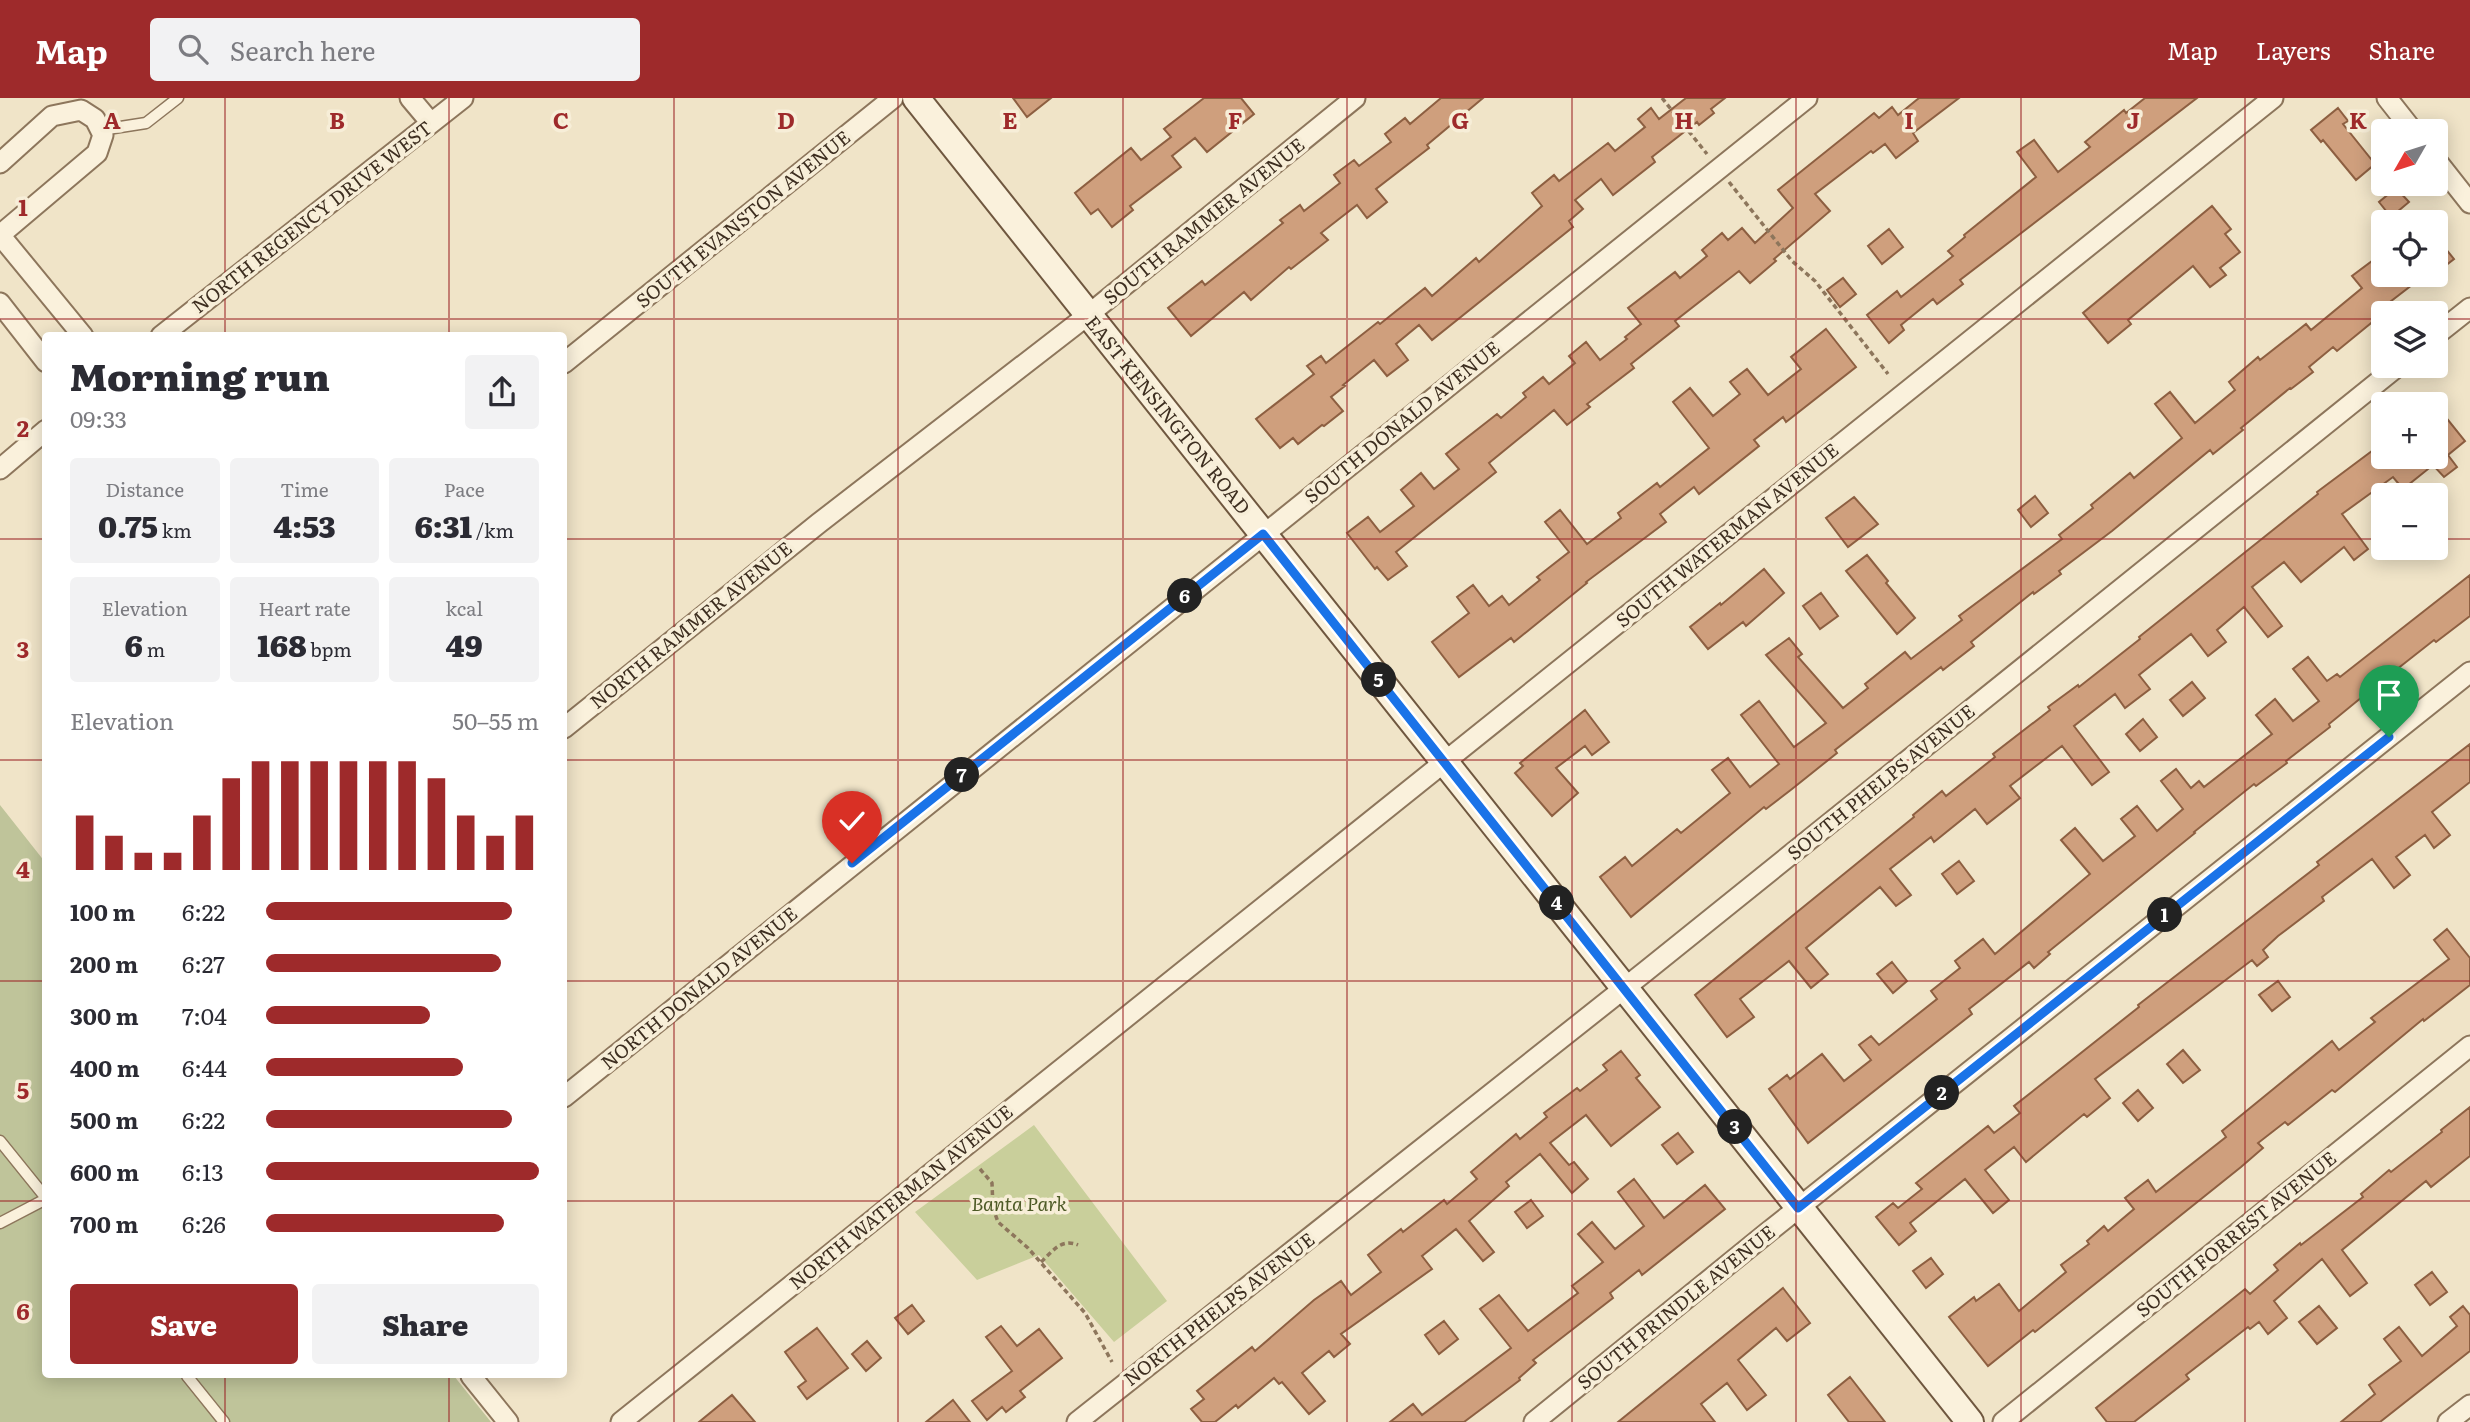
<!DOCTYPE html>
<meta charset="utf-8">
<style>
body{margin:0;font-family:Literata,serif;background:#f2f2f3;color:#2b2b33;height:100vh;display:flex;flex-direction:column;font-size:26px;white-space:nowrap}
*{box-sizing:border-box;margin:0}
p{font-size:23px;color:#7c7c81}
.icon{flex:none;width:38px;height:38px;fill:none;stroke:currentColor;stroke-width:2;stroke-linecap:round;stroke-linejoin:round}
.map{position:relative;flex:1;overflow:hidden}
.panel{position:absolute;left:42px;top:234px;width:525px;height:1046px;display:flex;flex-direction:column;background:#fff;border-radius:7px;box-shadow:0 4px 18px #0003}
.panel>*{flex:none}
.needle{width:46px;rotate:231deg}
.buttons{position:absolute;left:2371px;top:21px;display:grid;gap:14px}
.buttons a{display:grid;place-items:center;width:77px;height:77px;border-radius:7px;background:#fff;box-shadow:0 4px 18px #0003;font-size:35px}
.pin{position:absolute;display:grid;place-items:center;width:60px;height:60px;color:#fff;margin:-72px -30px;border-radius:50% 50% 50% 0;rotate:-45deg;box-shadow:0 0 7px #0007}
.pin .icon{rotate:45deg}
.km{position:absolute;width:35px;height:35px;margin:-18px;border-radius:50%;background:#222;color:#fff;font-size:19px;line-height:35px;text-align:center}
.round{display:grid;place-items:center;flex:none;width:74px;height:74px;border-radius:7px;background:#f2f2f3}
.head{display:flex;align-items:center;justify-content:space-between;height:119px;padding:0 28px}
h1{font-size:38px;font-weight:800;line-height:52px}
.stats{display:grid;grid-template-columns:repeat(3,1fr);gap:10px;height:119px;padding:7px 28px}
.stats div{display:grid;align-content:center;border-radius:7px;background:#f2f2f3;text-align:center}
.stats b{font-size:30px;font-weight:800}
.stats small{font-size:19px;font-weight:400}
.stats p{font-size:19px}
.chart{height:196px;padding:14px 28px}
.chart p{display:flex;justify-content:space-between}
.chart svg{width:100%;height:126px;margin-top:7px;stroke:#9e2a2b;stroke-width:6}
.primary-button{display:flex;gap:14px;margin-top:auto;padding:14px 28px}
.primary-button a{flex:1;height:80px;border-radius:7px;background:#9e2a2b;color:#fff;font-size:28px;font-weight:800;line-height:80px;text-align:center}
.primary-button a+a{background:#f2f2f3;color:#2b2b33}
ul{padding:0 28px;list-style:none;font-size:23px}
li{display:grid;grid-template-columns:112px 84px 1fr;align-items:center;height:52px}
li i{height:18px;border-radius:9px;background:#9e2a2b}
header{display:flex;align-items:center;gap:42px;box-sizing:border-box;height:98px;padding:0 35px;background:#9e2a2b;color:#fff}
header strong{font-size:33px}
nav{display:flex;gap:38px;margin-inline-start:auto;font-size:24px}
.search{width:490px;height:63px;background:#f2f2f3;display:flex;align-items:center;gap:18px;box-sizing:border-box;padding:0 24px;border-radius:7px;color:#7c7c81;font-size:26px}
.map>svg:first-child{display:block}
.green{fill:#c9cf9b}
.cemetery{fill:#bfc49a}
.building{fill:#cf9f7d;stroke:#8d5f41;stroke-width:2}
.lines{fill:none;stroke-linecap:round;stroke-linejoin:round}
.service-casing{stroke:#8d765c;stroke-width:13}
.minor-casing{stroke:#8d765c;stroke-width:23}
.secondary-casing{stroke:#6f573f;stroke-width:30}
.path{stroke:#8d765c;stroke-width:3.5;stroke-dasharray:5 3.5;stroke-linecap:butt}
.service{stroke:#faf1dc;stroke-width:10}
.minor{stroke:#faf1dc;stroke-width:19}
.secondary{stroke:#faf1dc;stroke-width:26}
.route-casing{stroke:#fff;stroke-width:14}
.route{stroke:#1a73e8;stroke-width:9}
.grid{fill:none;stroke:#9e2a2b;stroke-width:2;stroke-opacity:0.55}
.labels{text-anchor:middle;stroke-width:7;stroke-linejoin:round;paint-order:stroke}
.street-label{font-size:19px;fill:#3d2e20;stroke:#f7eed8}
.park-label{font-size:19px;font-style:italic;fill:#4d5a26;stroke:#f7eed8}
.grid-label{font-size:23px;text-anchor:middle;font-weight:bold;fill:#9e2a2b;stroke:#f7eed8;stroke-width:7;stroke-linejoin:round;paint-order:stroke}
</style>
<header>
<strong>Map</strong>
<div class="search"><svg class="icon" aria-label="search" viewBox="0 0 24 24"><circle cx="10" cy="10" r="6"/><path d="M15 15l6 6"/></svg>Search here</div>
<nav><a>Map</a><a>Layers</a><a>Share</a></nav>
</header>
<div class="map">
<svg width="2470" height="1324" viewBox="0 0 2470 1324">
<rect width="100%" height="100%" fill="#f0e4c8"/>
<path class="green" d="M1034 1027 1167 1203 1114 1244 1039 1157 977 1182 915 1114Z"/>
<path class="cemetery" d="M0 707 45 764 46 1278H454L491 1324H0Z"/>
<path class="building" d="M1013 0H1051L1027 19Z
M1204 0H1241L1254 16 1207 54 1195 40 1172 58 1181 69 1130 108 1133 112 1112 129 1098 111 1091 116 1075 95 1131 50 1141 62 1171 39 1164 31Z
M1441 0H1483L1427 47 1429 50 1376 91 1387 104 1367 120 1357 107 1321 135 1328 142 1291 171 1289 169 1251 202 1244 194 1191 238 1168 210 1202 183 1205 187 1283 125 1280 122 1300 107 1304 113 1340 85 1334 77 1354 62 1359 68 1391 44 1385 36 1405 20 1410 26Z
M1686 0H1725L1711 11 1714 15 1699 27 1697 24 1652 59 1655 64 1613 97 1601 81 1575 102 1583 111 1569 123 1573 129 1432 242 1419 227 1396 246 1408 262 1387 278 1374 262 1343 287 1345 288 1331 299 1343 313 1324 328 1322 327 1298 346 1293 340 1280 350 1256 321 1314 276 1307 268 1321 258 1326 265 1378 224 1380 226 1425 190 1432 198 1476 160 1479 164 1542 108 1532 95 1554 77 1559 83 1608 45 1615 53 1645 29 1638 21 1651 10 1659 21Z
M1919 0H1959L1913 35 1918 43 1896 60 1885 46 1873 55 1871 53 1815 96 1830 113 1774 161 1776 163 1750 185 1739 173 1675 223 1679 228 1631 266 1634 270 1587 306 1590 309 1567 327 1554 312 1489 365 1496 374 1396 454 1407 468 1388 482 1377 469 1375 471 1347 435 1368 419 1380 434 1414 408 1401 392 1421 375 1434 391 1459 371 1446 356 1497 316 1501 320 1526 299 1523 295 1543 279 1549 286 1575 265 1569 258 1586 244 1600 262 1627 241 1625 239 1641 226 1628 210 1675 174 1680 180 1707 158 1702 152 1722 135 1728 142 1742 130 1755 145 1793 110 1778 92 1874 15 1879 20 1892 9 1898 17Z
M2145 0H2197L1960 182 1963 186 1937 206 1933 201 1901 227 1904 232 1889 245 1867 217 1897 193 1901 199 1953 158 1948 153 1965 139 1964 137 2036 79 2017 54 2034 42 2058 74 2090 49 2085 44 2124 12 2126 15Z
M2338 10 2348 23 2343 26 2375 66 2356 82 2323 42 2321 44 2311 32Z
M2396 90 2409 104 2391 119 2379 104Z
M2212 108 2231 131 2225 136 2240 154 2220 170 2226 177 2210 189 2193 168 2128 222 2131 226 2108 245 2083 215Z
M1889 131 1903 149 1882 166 1868 148Z
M2436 139 2454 161 2436 175Z
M2384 154V177H2425L2373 217 2376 221 2337 253 2333 249 2309 269 2313 274 2291 291 2290 290 2241 330 2243 332 2213 356 2210 352 2112 433 2059 473 2061 476 2034 496 2033 494 1971 544 1974 548 1943 572 1941 569 1835 652 1837 655 1792 691 1766 711 1764 709 1631 819 1600 779 1625 759 1632 768 1677 731 1681 735 1730 695 1712 672 1728 660 1750 689 1779 666 1741 617 1759 603 1794 649 1826 625 1766 557 1789 540 1802 556 1798 559 1843 610 1868 590 1865 586 1905 554 1911 561 1962 522 1959 518 2062 441 2059 437 2093 410 2091 407 2130 375 2134 380 2182 340 2155 306 2170 294 2195 325 2235 292 2229 284 2258 259 2260 262 2306 226 2311 232 2362 190 2352 178Z
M1843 180 1856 196 1840 209 1827 192Z
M1826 231 1856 269 1786 324 1783 319 1754 342 1759 348 1699 396 1694 389 1660 416 1666 424 1586 484 1587 485 1514 544 1511 540 1459 579 1432 544 1469 515 1457 499 1473 487 1489 508 1502 498 1509 507 1540 482 1537 479 1569 454 1545 424 1560 412 1587 446 1621 420 1618 415 1657 385 1660 389 1709 350 1673 304 1690 290 1713 318 1740 296 1730 284 1747 271 1768 297 1801 271 1791 259Z
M2436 307 2465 343 2448 357 2457 369 2444 379 2433 367 2403 391 2393 379 2342 416 2368 451 2354 462 2344 449 2301 484 2284 464 2252 489 2282 528 2268 539 2244 509 2217 532 2226 544 2208 558 2191 536 2139 577 2150 591 2125 610 2115 596 2074 628 2109 674 2092 687 2062 648 2010 688 2020 700 1987 726 1975 711 1934 744 1931 739 1890 771 1911 797 1896 808 1880 789 1806 850 1828 876 1811 890 1789 863 1740 901 1754 919 1727 939 1695 897 1914 719 1913 717 1942 693 1946 698 1995 659 1993 656 2050 612 2048 609 2078 587 2079 589 2140 541 2139 539 2318 396 2317 394 2384 344V359H2436Z
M2035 398 2048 415 2031 429 2018 412Z
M1854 399 1878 426 1848 449 1826 420Z
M1867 457 1888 483 1886 485 1915 520 1897 536 1846 473Z
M1764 471 1784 495 1746 528 1743 524 1708 551 1690 529 1720 505 1721 507Z
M2470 477V518L2436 544 2434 542 2373 590 2329 626 2330 629 2286 663 2287 665 2256 688 2254 686 2194 734 2195 735 2048 854 2050 856 2034 870 2029 864 1969 911 1972 916 1808 1045 1769 991 1787 977 1790 981 1822 956 1844 983 1871 962 1859 947 1871 938 1879 947 1937 901 1931 893 1960 870 1955 863 1983 841 1995 856 2090 776 2061 742 2075 730 2103 763 2135 738 2121 721 2137 708 2157 733 2183 711 2161 683 2176 671 2191 690 2199 683 2204 689 2272 636 2256 617 2275 601 2293 623 2319 603 2293 571 2308 559 2327 583 2337 576 2340 579Z
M1821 495 1838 518 1820 531 1803 508Z
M2192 584 2205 600 2183 618 2170 602Z
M1585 612 1609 644 1592 657 1585 648 1556 670 1578 695 1552 718 1515 675 1523 668 1520 665Z
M2143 621 2157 639 2140 653 2126 636Z
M2470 646V684L2432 714 2450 737 2434 750 2425 737 2396 759 2410 777 2394 790 2372 761 2322 799 2324 803 2278 838 2263 852 2268 859 2257 868 2252 862 2095 981 2110 1000 2087 1019 2084 1016 2026 1064 2014 1049 1985 1072 2009 1102 1993 1115 1965 1081 1910 1125 1916 1133 1899 1147 1876 1119 1893 1105 1898 1110 1922 1091 1916 1085 1988 1028 1994 1035 2020 1015 2014 1008 2139 909 2138 907 2319 767 2317 764Z
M1959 763 1974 783 1957 796 1942 776Z
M2447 831 2470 860V887L2424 923 2423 921 2335 994 2332 992 2288 1027 2285 1024 2258 1045 2263 1050 2241 1069 2035 1234 2033 1232 1988 1268 1949 1219 1974 1199 1976 1203 1999 1186 2019 1213 2066 1174 2061 1167 2089 1146 2087 1143 2104 1128 2108 1133 2134 1111 2125 1100 2148 1082 2156 1094 2226 1039 2222 1033 2332 943 2339 952 2375 924 2371 920 2449 861 2434 842Z
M1892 864 1907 883 1893 895 1877 876Z
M2278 883 2290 899 2272 913 2259 897Z
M2183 952 2200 972 2183 985 2167 966Z
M1621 953 1640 977 1636 980 1660 1009 1611 1048 1586 1017 1550 1045 1569 1067 1574 1064 1588 1081 1572 1095 1540 1056 1506 1084 1509 1088 1469 1123 1494 1154 1483 1163 1456 1131 1422 1158 1432 1171 1341 1236 1350 1246 1334 1259 1329 1253 1302 1275 1325 1303 1309 1316 1282 1284 1279 1286 1274 1280 1238 1310 1236 1307 1215 1324H1202L1191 1311 1204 1301 1197 1293 1252 1249 1255 1253 1314 1202 1341 1183 1351 1197 1381 1174 1368 1157 1401 1131 1403 1134 1444 1102 1447 1106 1477 1081 1471 1074 1516 1036 1520 1041 1547 1019 1544 1015 1577 990 1580 993 1607 972 1603 967Z
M2138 992 2153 1010 2138 1023 2123 1005Z
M2470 1009V1058L2431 1089 2426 1083 2342 1152 2367 1185 2350 1198 2322 1161 2274 1203 2287 1220 2268 1236 2259 1224 2250 1231 2248 1229 2186 1277 2189 1281 2134 1324H2107L2096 1310 2245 1191 2250 1196 2278 1172 2274 1167 2300 1145 2301 1147 2363 1099 2361 1096 2389 1072 2391 1074 2442 1034 2441 1032Z
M1678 1035 1693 1054 1677 1066 1662 1047Z
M1634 1081 1664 1120 1705 1087 1725 1111 1642 1177 1639 1172 1610 1195 1613 1200 1533 1262 1536 1265 1519 1280 1520 1282 1464 1324H1390L1413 1306 1422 1317 1511 1250 1480 1211 1499 1197 1528 1233 1578 1195 1572 1188 1603 1164 1578 1136 1592 1124 1615 1151 1644 1128 1618 1094Z
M1531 1102 1543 1118 1527 1130 1515 1114Z
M1931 1160 1943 1176 1926 1190 1913 1173Z
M2432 1174 2447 1194 2430 1207 2415 1187Z
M1783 1190 1810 1225 1787 1243 1776 1230 1738 1262 1766 1297 1747 1312 1727 1285 1701 1306 1715 1324H1618Z
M912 1207 924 1223 908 1236 895 1220Z
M2319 1208 2337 1230 2317 1246 2299 1224Z
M2463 1208 2470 1217V1253L2380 1324H2341L2375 1296 2369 1287 2401 1263 2384 1241 2399 1229 2422 1258 2457 1228 2450 1219Z
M1444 1223 1458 1241 1439 1256 1425 1237Z
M1001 1228 1017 1248 1039 1231 1062 1260 1020 1293 1025 1299 1006 1314 1002 1309 987 1322 972 1303 1012 1273 986 1239Z
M817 1230 848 1270 807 1301 798 1289 806 1283 785 1254Z
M867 1243 881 1260 866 1273 852 1256Z
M1850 1279 1885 1324H1849L1828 1297Z
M732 1297 755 1324H699Z
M953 1302 970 1324H926Z"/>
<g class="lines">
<defs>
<path id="service" d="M101 32 146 25 178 0
M0 1043 46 1100
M0 1125 46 1101
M187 1278 224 1324"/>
<path id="minor" d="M410 0 431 25
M2387 0 2413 33
M2436 62 2470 105
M0 65 52 18 81 12 95 21 103 37 97 55 0 137
M0 137 83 238
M0 205 46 264
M2436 237 2470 210
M161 238 463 0
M564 265 893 0
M0 371 46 332
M564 630 819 425 1088 217 1355 0
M564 999 1807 0
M471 1278 508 1324
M621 1324 2273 0
M1077 1324 1646 873 2398 268
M1534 1324 1767 1135 2470 574
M2003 1324 2470 948
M2448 1324 2470 1307"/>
<path id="secondary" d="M916 0 1970 1324"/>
</defs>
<use href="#service" class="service-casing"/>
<use href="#minor" class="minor-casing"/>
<use href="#secondary" class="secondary-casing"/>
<path class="path" d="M1662 0 1707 56
M1729 84 1792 163 1815 183 1888 276
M980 1071 992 1085 993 1110 998 1124 1028 1150 1085 1215 1112 1264
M1041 1164C1053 1153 1061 1140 1078 1147"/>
<use href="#service" class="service"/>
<use href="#minor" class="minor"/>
<use href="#secondary" class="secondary"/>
</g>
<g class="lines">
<defs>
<path id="route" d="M852 765 1263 436 1798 1110 2389 639"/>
</defs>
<use href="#route" class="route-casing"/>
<use href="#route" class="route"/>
</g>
<path class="grid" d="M225 0V238M449 0V238M674 0V1324M898 0V1324M1123 0V1324M1347 0V1324M1572 0V1324M1796 0V1324M2021 0V1324M2245 0V1324M0 221H2384M2436 221H2470M0 441H46M564 441H2384M2436 441H2470M0 662H46M564 662H2470M0 883H46M564 883H2470M0 1103H46M564 1103H2470M225 1278V1324M449 1278V1324"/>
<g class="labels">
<g class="street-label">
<text transform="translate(312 119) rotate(-38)" y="7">NORTH REGENCY DRIVE WEST</text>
<text transform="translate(743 121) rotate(-39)" y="7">SOUTH EVANSTON AVENUE</text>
<text transform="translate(1204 123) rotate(-39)" y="7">SOUTH RAMMER AVENUE</text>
<text transform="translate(1168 317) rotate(51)" y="7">EAST KENSINGTON ROAD</text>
<text transform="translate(1402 324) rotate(-39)" y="7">SOUTH DONALD AVENUE</text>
<text transform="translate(1727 437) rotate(-39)" y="7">SOUTH WATERMAN AVENUE</text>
<text transform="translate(691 527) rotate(-39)" y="7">NORTH RAMMER AVENUE</text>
<text transform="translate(1881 684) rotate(-39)" y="7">SOUTH PHELPS AVENUE</text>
<text transform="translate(699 890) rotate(-39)" y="7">NORTH DONALD AVENUE</text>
<text transform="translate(901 1099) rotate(-39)" y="7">NORTH WATERMAN AVENUE</text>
<text transform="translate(2236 1136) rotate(-39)" y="7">SOUTH FORREST AVENUE</text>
<text transform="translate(1676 1209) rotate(-39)" y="7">SOUTH PRINDLE AVENUE</text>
<text transform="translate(1219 1211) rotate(-38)" y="7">NORTH PHELPS AVENUE</text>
</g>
<g class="park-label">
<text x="1019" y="1113">Banta Park</text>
</g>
</g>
<g class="grid-label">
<text x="112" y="31">A</text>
<text x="337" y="31">B</text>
<text x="561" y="31">C</text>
<text x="786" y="31">D</text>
<text x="1010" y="31">E</text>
<text x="1235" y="31">F</text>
<text x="1460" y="31">G</text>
<text x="1684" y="31">H</text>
<text x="1909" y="31">I</text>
<text x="2133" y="31">J</text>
<text x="2358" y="31">K</text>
<text x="23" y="118">1</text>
<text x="23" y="339">2</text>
<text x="23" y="560">3</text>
<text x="23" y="780">4</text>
<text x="23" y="1001">5</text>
<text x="23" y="1222">6</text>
</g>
</svg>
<div class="buttons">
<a><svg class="needle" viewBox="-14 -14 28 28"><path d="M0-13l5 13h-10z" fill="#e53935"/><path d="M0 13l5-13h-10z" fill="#7c7c81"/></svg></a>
<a><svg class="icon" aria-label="locate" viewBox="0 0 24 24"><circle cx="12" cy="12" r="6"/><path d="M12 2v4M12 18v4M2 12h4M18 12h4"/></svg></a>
<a><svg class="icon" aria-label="layers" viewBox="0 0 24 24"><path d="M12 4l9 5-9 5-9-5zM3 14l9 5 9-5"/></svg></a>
<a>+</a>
<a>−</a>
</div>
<div class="pin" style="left:2389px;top:639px;background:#1e9e55"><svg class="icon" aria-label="arrive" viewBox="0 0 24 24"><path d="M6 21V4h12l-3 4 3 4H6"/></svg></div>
<div class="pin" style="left:852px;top:765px;background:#d93025"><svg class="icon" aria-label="check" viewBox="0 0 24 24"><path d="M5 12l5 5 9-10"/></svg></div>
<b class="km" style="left:2165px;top:817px">1</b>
<b class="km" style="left:1942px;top:995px">2</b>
<b class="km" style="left:1735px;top:1029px">3</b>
<b class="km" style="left:1557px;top:805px">4</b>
<b class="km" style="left:1379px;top:582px">5</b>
<b class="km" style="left:1185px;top:498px">6</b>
<b class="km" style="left:962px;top:677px">7</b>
<section class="panel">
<div class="head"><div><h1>Morning run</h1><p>09:33</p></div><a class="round"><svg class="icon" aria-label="share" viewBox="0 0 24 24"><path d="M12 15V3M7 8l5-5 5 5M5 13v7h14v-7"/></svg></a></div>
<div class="stats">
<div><p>Distance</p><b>0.75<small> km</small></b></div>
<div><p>Time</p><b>4:53</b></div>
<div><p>Pace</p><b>6:31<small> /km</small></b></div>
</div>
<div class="stats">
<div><p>Elevation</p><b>6<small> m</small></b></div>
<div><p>Heart rate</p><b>168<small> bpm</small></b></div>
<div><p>kcal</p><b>49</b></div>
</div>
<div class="chart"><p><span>Elevation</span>50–55 m</p>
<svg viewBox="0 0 160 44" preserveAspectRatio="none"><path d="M5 44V25M15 44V32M25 44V38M35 44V38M45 44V25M55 44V12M65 44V6M75 44V6M85 44V6M95 44V6M105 44V6M115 44V6M125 44V12M135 44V25M145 44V32M155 44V25"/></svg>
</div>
<ul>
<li><b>100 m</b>6:22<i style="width:90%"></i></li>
<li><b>200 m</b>6:27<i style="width:86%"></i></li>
<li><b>300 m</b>7:04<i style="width:60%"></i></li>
<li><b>400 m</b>6:44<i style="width:72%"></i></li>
<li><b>500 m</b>6:22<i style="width:90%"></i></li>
<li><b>600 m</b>6:13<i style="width:100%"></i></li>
<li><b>700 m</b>6:26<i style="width:87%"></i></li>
</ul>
<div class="primary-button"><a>Save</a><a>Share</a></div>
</section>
</div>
